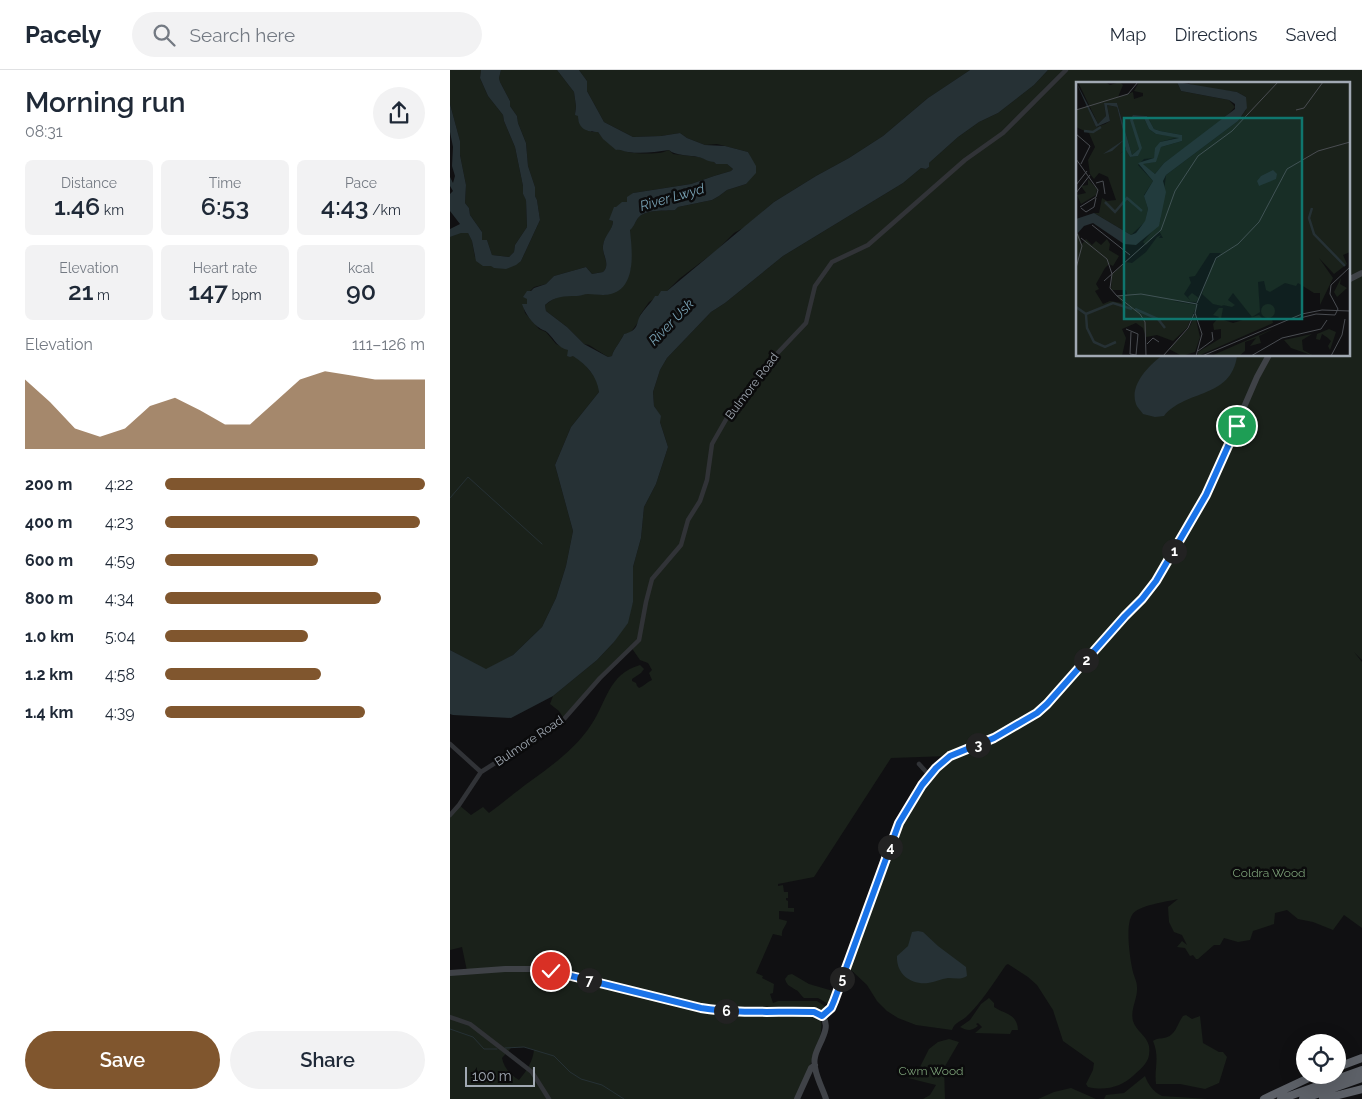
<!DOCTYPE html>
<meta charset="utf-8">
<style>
body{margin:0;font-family:Raleway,sans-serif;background:#f2f2f3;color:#1f2937;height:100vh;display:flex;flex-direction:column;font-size:19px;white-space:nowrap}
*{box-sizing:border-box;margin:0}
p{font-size:16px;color:#747a83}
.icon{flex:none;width:28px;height:28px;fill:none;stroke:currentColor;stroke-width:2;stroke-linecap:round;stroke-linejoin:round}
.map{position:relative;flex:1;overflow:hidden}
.drawer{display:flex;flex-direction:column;background:#fff;width:450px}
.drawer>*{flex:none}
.tools{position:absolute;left:846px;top:964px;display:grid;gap:10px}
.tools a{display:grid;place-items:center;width:50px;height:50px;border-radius:50%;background:#fff;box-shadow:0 5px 20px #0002;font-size:25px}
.scale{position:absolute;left:15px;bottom:12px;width:70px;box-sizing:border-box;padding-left:5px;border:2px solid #a1a9b3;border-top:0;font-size:14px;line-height:18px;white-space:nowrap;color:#a1a9b3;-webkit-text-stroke:4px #0b0b0c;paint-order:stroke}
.pin{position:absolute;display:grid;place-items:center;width:42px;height:42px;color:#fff;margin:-21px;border:2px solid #fff;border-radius:50%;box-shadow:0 1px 5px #0007}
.km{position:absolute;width:25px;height:25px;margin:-12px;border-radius:50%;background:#222;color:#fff;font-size:14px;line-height:25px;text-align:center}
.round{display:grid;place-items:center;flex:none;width:52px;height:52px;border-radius:26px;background:#f2f2f3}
.head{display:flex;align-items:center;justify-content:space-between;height:85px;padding:0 25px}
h1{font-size:28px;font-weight:600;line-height:38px}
.figures{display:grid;grid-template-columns:repeat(3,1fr);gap:8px;height:85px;padding:5px 25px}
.figures div{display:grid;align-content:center;border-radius:8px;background:#f2f2f3;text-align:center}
.figures b{font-size:25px;font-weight:600}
.figures small{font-size:14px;font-weight:400}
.figures p{font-size:14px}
.chart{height:140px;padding:10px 25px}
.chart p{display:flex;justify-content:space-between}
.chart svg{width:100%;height:90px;margin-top:5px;fill:#80562e;opacity:.7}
.cta{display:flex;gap:10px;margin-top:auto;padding:10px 25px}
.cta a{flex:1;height:58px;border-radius:30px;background:#80562e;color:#fff;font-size:20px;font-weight:600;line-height:58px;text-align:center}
.cta a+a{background:#f2f2f3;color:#1f2937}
ul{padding:0 25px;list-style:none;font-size:16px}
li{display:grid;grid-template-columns:80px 60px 1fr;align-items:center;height:38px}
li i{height:12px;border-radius:6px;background:#80562e}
header{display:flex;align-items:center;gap:30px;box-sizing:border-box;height:70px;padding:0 25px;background:#fff;border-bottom:1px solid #e0e1e3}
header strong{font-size:24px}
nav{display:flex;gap:28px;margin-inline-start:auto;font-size:18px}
.search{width:350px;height:45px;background:#f2f2f3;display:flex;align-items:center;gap:12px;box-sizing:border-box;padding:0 18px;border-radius:28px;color:#747a83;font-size:19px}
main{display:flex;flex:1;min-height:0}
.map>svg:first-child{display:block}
.green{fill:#1a211a;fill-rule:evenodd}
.water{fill:#263135}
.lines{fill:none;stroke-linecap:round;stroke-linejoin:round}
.stream{stroke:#263135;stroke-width:1}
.street{stroke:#313337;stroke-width:4.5}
.secondary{stroke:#3f4247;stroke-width:6}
.highway{stroke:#5d6168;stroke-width:8}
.route-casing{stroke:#fff;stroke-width:10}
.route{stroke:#1a73e8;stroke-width:6}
.labels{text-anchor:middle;stroke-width:5;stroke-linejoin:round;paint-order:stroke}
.street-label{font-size:12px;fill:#a1a9b3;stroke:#0b0b0c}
.park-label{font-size:12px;fill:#7b9f77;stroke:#0b0b0c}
.water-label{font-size:14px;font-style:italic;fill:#769eb0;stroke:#0b0b0c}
.inset-river{fill:none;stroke:#263135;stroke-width:2.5}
.inset-road{fill:none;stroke:#4a4d52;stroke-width:1}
.view{fill:#0f766e;fill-opacity:0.15;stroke:#0f766e;stroke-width:2.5}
.inset-edge{fill:none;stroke:#a1a9b3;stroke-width:2.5}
</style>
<header>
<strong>Pacely</strong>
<div class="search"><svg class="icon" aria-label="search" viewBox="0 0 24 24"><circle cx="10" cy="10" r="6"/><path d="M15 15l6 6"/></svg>Search here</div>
<nav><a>Map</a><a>Directions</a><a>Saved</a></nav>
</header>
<main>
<section class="drawer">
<div class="head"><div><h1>Morning run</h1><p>08:31</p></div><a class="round"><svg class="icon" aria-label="share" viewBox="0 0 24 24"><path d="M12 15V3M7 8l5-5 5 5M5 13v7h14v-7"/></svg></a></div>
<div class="figures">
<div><p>Distance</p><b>1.46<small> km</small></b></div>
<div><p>Time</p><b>6:53</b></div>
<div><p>Pace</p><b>4:43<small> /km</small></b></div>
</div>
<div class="figures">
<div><p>Elevation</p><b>21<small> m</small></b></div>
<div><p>Heart rate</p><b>147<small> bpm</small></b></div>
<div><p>kcal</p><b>90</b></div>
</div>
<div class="chart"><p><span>Elevation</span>111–126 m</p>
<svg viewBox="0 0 160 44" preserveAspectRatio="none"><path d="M0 44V10L10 21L20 34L30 38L40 34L50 23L60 19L70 25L80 32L90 32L100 21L110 10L120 6L130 8L140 10L150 10L160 10V44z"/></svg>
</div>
<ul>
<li><b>200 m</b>4:22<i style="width:100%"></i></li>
<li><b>400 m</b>4:23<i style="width:98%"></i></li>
<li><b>600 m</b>4:59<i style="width:59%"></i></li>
<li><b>800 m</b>4:34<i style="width:83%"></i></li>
<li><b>1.0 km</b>5:04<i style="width:55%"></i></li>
<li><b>1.2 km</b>4:58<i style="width:60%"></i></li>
<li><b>1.4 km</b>4:39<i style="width:77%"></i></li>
</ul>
<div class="cta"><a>Save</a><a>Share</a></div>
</section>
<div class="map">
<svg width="912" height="1029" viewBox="0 0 912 1029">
<rect width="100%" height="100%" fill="#101012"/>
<path class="green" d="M0 0H31L30 8 38 26 53 45 54 51 65 77 73 116V124L76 129 77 157 65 175 64 182 59 187 42 185 37 170H32V162L20 145 19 138 15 133 16 115 10 85V71L0 34Z
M51 0H107L124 22 126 36 125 42 128 45V50L142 62H148C164 83 183 85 208 83 212 83 215 81 219 80L223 84 249 87 264 92 266 94H277L283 99 281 101 264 106 241 114 183 123 177 133 159 150 163 151C163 161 154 166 153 176 152 186 161 194 153 202L142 204 136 197 104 206 96 214 84 217 74 227 77 228 78 234H73L75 243 89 259 96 262 106 274 119 280 136 296 148 311 149 322 121 357 105 395 123 461 116 496 106 528 92 557 63 585 36 600 0 580V167L11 162 18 163 22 171 25 187 71 191 90 150 87 130 85 126V117L78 96 76 73 68 53 67 46 60 36V31L50 12 49 8Z
M129 0H520L478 28 433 66 399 88 366 106 324 132 295 157 284 163 267 180 229 209 217 221 199 232 190 245 189 251 184 258 180 263 174 264C171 271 163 280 162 286L158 287 139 275 134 274 117 257 96 241 95 235 102 230 110 226H129L135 223 156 225 181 198 180 159C185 156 185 151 189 147 197 139 215 141 225 140L228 137 262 130 269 126 277 120 296 114 301 89 298 82 267 74 255 75 237 68 230 63 211 66 183 67 154 52 137 21V11Z
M598 0H912V590L904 582 912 592V858L894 845 883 860 863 852 848 849 837 840 825 843 824 854 803 861 800 870 788 872 774 868 770 875H764L748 889H746L743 885 740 886 735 878 727 877 732 871 737 875 732 865 724 862 719 852 718 837 728 829C716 832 688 835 682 845 675 856 680 890 683 902 684 907 687 911 687 917 688 928 680 939 683 951 686 961 697 966 699 976 701 991 694 996 684 1005 671 1017 656 1021 638 1017L636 1014 643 1000 644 993 613 971 603 940 587 915 578 907 558 894 556 895C544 912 532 932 516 947 510 952 505 952 502 960L466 955 448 948 437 941 427 931 417 915 399 898 449 753 472 715 499 686 441 688 364 807 328 814V816L333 815 334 822H338V828H336V830L338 831V838H344V842L329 841V849L337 851C336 857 331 859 332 866L323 864 306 903 313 906 312 908 324 914 323 923 320 924 323 933 328 931H367L376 937 372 940 251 938 253 941 268 943 362 944 370 948C378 963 352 1013 345 1029H0V903L17 901 12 877 0 880V745L9 735 21 745 33 737 39 743C54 732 68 720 82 710 104 694 126 678 141 655 157 632 158 604 190 595L194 599 191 603 182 609V611L186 613 187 616 189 618C194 616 197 612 202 610L199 603 202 600 198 593 190 590 181 577 114 649 109 641 100 634 103 626 147 590 164 572 183 532V497L191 468 194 437 206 414 218 377 210 352V346L204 336 203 322 210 300 217 288 261 242 275 233 333 186 453 113 471 98 476 99 479 97V93L508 67 529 52 548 43 584 15ZM627 14H898V285H627ZM74 977 84 980C83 991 76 1002 69 1010 60 1004 54 998 52 988L61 978Z
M342 904 359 914 383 921 384 923 380 935 368 928H354C351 926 349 921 346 920 340 916 337 916 335 909L338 905Z
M539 928 544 933V937C554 944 567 943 568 960H562L560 964 525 963 532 957 528 953 526 954 528 956C521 961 518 961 510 957L520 950 531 934Z
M736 945 742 949 750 946 753 973 769 982H773L777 987 769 1013 755 1019 730 1014H706C704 998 710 988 703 971 707 968 709 969 714 968 726 966 727 954 733 946Z
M499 969 509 972 494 998 495 1029H473L480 1025 486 1015 458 1008 469 999 479 979 488 972Z
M695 1006C698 1014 703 1022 712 1026L758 1029H654L656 1025 674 1023Z
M621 1018 646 1029H588L604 1022Z"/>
<path class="water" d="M31 0H51L49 8 50 12 60 31V36L67 46 68 53 76 73 78 96 85 117V126L87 130 90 150 71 191 66 195 56 199 44 198 41 196H33L26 191 22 171 18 163H11L0 167V159L10 154 0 141V124L3 121 0 116V107L3 113 5 106 2 96 3 77 0 62V34L10 71V85L16 115 15 133 19 138 20 145 32 162V170H37L42 185 59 187 64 182 65 175 77 157 76 130 73 124V116L65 77 54 51 53 45 38 26 30 8Z
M107 0H129L137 11V21L154 52 183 67 211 66 230 63 237 68 255 75 275 76 298 82 306 96V103L296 114 277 120 269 126 262 130 228 137 225 140C215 141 197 139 189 147 185 151 185 156 180 160 182 180 187 217 161 224 153 226 145 224 138 224 134 224 131 226 127 226 114 226 105 226 95 235L96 241 117 257 134 274 158 287 162 286C163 280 171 271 174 264 191 260 185 251 192 243 196 237 202 232 205 226H208L211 221H217L324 132 366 106 399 88 433 66 478 28 520 0H598L584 15 548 43 529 52 508 67 479 93V97L476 99 471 98 453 113 333 186 275 233 261 242 217 288 210 300 203 322 204 336 211 346 210 352 218 377 206 414 194 437 191 468 183 497V532L178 553 164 572 147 590 103 626 61 648 3 645 0 644V580L36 599 63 585 92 557 106 528 116 496 123 461 105 395 121 357 149 322C147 306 137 295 123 286L120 287 117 286 118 280C108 278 105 270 98 263 93 259 96 262 91 259 82 254 75 243 72 234H77V229L73 227 77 221H81L84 218 96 214 104 206 136 197 142 204 153 202C161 194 152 185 153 176 154 165 163 160 163 151L159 150 164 137H166L172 132H177V127L183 123 241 114 264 106 281 101 283 99 277 94H266L264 92C258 92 254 88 248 87 240 85 225 86 219 80 205 82 192 84 178 82 173 82 171 79 166 80L153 69 148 62C137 62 128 59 128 46L125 45 126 36 124 22Z
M713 285H786L787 286C781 329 736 319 714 346L705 347 693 344C691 341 687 337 686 334 679 315 699 295 713 285Z
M468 861 473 862 488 876 516 897 517 906C511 910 505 908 498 908 491 909 485 912 478 913 461 915 446 904 447 886L458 876 462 862Z"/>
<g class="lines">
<path class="stream" d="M0 428 18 407 92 474
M0 959 23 967 34 979H47
M55 978 74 977 104 986 120 1002 131 1009 152 1015 174 1029"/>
<path class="street" d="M0 674 31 702
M469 694 479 705
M0 745 9 735 31 702 114 649 150 608 189 570 196 532 202 509 231 475 238 450 250 431 257 410 262 374 282 339 320 291 356 253 365 216 382 192 418 175 515 90 553 63 616 0
M0 947 20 954 82 1002 99 1029"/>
<path class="secondary" d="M898 210 912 203
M0 903 55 899H88L269 941 364 942 372 946
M372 946 381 938 384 931 449 753 472 715 486 698 500 686 544 667 587 643 597 634 675 546 692 529 706 511 756 425 807 307 819 285
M372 946C383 957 367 975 365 987 362 999 372 1017 376 1029
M347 1029 361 998 365 995"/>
<path class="highway" d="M888 997 912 988
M814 1029 865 1005
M831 1029 912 1000
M853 1029 912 1008
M873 1029 912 1019"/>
</g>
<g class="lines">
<defs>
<path id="route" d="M101 901 251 938C288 944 326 941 364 942L372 946 381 938 384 931 449 753 472 715 486 698 500 686 544 668 587 643 597 634 675 546 692 529 706 511 756 425 787 356"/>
</defs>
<use href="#route" class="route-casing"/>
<use href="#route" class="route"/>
</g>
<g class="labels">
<g class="street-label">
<text transform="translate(302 316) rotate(-53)" y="4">Bulmore Road</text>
<text transform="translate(79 671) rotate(-34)" y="4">Bulmore Road</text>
</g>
<g class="park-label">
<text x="819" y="807">Coldra Wood</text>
<text x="481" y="1005">Cwm Wood</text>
</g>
<g class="water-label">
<text transform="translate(222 127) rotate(-16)" y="5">River Lwyd</text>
<text transform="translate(221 252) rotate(-46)" y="5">River Usk</text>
</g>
</g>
<g transform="translate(626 12)">
<rect width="274" height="274" fill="#101012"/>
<path d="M2 0H29L34 3 44 0 47 3 42 15 57 10 58 17 67 14V11L58 9 63 0H101L105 9 153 18 159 25 147 38 88 81 79 92 66 82 78 80 85 65 106 59V53L84 49 78 47 71 34 57 33 63 67 56 73 41 21H28L30 34 22 42ZM111 0H274V170L267 173 271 182 258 192 243 176 257 196 244 223V211H238L222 201 220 204 209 201 194 210 190 208 188 199 182 200 184 230 176 235 157 211 152 218 159 223 156 225 147 223 150 220 146 224 137 222 126 212 136 183 145 171H134L119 194 113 195 115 201 108 212 114 218 112 215 116 211 123 216 120 220 97 219 121 223 111 246 97 259 81 253 70 255 67 246 60 241 46 247 50 256 46 274H0V153L3 152 6 162 10 157 16 163 20 159 25 163 31 157 34 162 33 168 43 174 37 184 33 182 29 186 20 202 23 207 19 209 27 222 34 219 46 221 41 214 51 212 50 208H35L36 192 50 180 56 181 70 170 81 155 85 153 83 156H87L83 149 70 163 67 160 84 140 90 93 162 39 170 28V15L161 10 120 5ZM31 23 41 25 49 57 30 71 47 59 50 67 44 72 51 68 54 75 62 74 65 66 57 38 60 35 68 36 73 47 80 52 103 55 84 60 78 76 68 77 62 83 77 99 68 113 72 127 69 140 55 153 18 131H23L26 116 31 119 40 118 32 95 23 91 18 97 14 92 12 78 19 65 13 51 0 45V28L11 24 20 45 29 42 34 39ZM12 97 21 107 20 113 5 122 1 113 10 111 5 104 12 103ZM265 196 264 202 271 206 261 215 258 210ZM185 229a7 7 0 1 1 14 0a7 7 0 1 1-14 0ZM143 226H147L145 237 157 241 183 233 187 237H196L197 241 122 274V270L145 256V247L138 248 137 242 143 235 137 233ZM119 233 124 255 119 270 106 274 93 267 113 246ZM199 246 183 254 185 261 174 264 180 256 169 260V269L163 274H135ZM253 247 260 250 254 268 252 264 255 259 252 256 246 252 244 258 240 257 241 252ZM236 252 226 258 227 268 238 274 215 266 208 258Z" fill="#1a211a"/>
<path d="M0 0 22 42 30 34 28 21H41L56 73 63 67 54 38 57 33 71 34 78 47 84 49 106 53V59L85 65 80 80 67 82 79 92 88 81 159 27V22L153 18 105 9 101 0 161 10 170 15 171 26 162 39 90 93 87 99 90 110 83 144 60 163 48 162 17 141 8 144 0 153V137L18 131 55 153 60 151 69 139 72 127 68 114 77 99 62 81 78 76 79 66 84 60 103 56 80 52 73 47 68 36 60 35 57 38 66 66 62 74 54 75 50 68 44 73 50 67 47 59 36 69 27 72 49 57 41 25 31 23 34 39 20 45ZM197 88 201 92 200 97 183 104 181 99 185 94Z" fill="#263135"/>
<path class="inset-river" d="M8 49 17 50 25 45M29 120 39 130 51 116 66 129M236 126 233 136 238 152 269 184M0 225 10 232 37 221 56 227M59 227 82 237 89 246M10 233 11 246 18 260 29 265 40 260"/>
<path class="inset-road" d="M0 28 52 12 62 0M220 28 228 26 247 0M0 52 14 64 5 82M0 77 22 108 20 115 4 125M20 101 27 99 29 112M0 103 11 89M0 111 14 93M5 126 10 130 18 125 20 116M16 143 54 173M0 149 6 164 0 186M5 156 31 177 36 192 34 206 41 214 65 212 121 222 119 231 126 252 120 274M28 199 85 148 99 109 122 74 156 49 202 0M41 214 64 232 69 240 70 274M121 221 140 176 162 162 183 140 211 87 242 69 274 60M220 237 240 232 259 233 262 227 254 212 255 203 274 185M50 247 62 252 60 273 54 272 55 250M71 262 77 256 83 260M122 269 137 258 136 250M87 274 112 246 118 232M126 274 226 232 246 228 274 229M175 274 206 256 245 247 251 238M255 274 266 253 269 237"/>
<path class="view" d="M48 36H226V237H48Z"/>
<rect width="274" height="274" class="inset-edge"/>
</g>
</svg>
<div class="tools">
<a><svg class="icon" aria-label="locate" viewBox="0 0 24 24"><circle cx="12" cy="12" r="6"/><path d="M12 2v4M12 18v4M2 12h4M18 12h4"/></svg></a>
</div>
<div class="scale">100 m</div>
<div class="pin" style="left:787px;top:356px;background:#1e9e55"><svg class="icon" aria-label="arrive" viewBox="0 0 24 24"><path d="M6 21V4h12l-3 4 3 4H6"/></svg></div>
<div class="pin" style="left:101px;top:901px;background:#d93025"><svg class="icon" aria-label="check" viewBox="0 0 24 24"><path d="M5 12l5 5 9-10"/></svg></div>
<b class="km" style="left:724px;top:481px">1</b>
<b class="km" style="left:636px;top:590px">2</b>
<b class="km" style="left:528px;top:675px">3</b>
<b class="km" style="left:440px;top:777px">4</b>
<b class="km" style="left:392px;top:909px">5</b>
<b class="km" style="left:276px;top:941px">6</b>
<b class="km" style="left:139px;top:910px">7</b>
</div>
</main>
